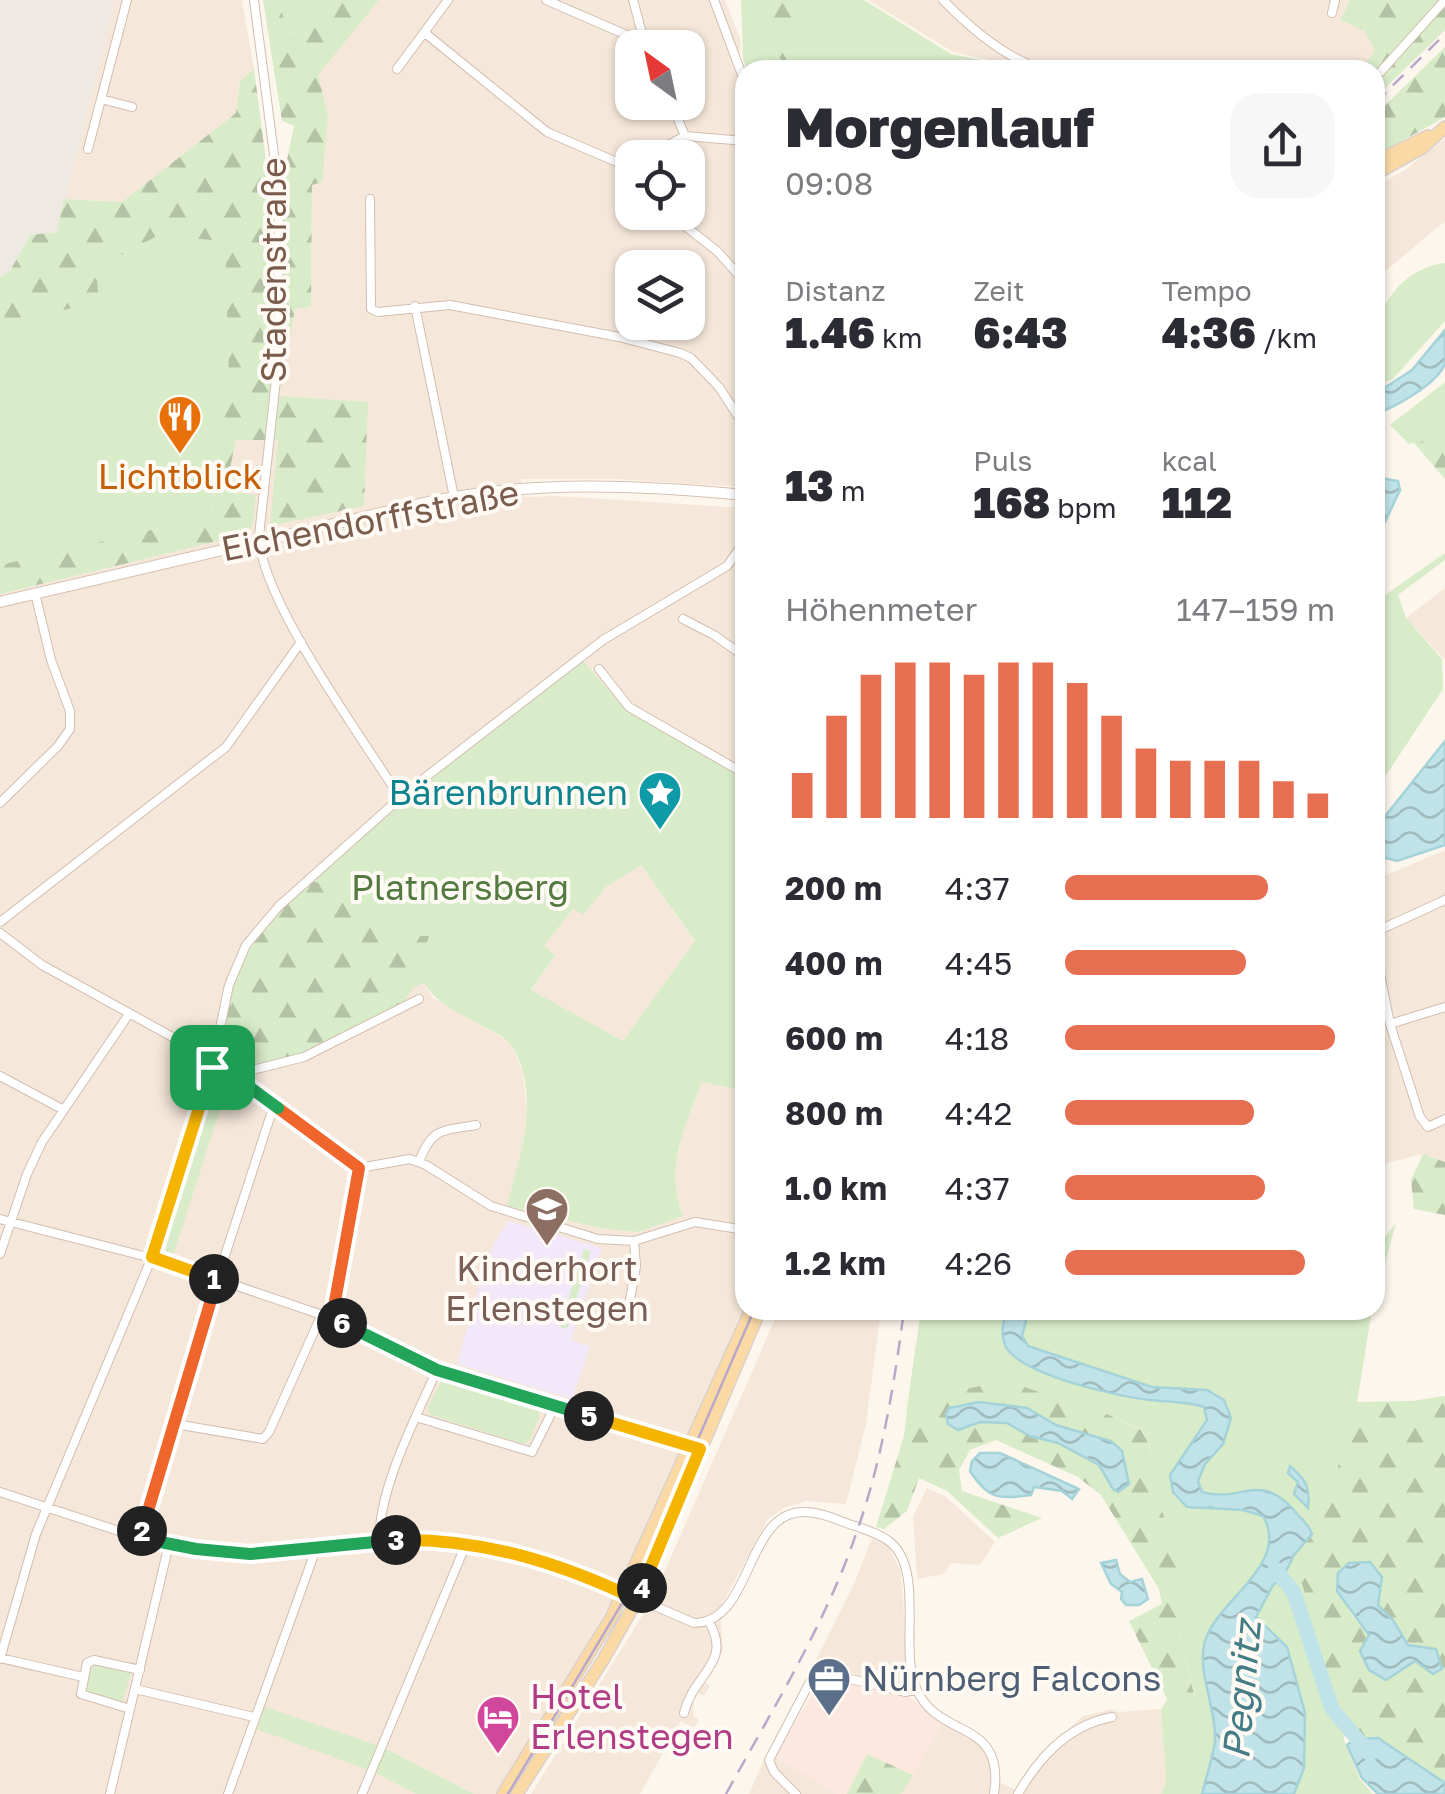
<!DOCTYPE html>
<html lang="de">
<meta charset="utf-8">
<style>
body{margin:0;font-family:"Golos Text",sans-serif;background:#f7f7f7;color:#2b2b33;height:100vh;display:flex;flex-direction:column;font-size:38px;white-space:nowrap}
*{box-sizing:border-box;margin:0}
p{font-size:32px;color:#7c7c81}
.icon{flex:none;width:55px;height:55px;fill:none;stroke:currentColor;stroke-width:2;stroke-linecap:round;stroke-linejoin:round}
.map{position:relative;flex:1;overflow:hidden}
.details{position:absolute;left:735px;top:60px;width:650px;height:1260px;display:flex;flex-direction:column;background:#fff;border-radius:30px;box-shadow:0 2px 8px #0004}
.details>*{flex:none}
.needle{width:65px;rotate:327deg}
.tools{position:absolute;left:615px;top:30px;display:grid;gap:20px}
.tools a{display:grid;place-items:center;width:90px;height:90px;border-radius:20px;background:#fff;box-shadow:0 2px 8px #0004;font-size:50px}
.pin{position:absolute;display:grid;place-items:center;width:85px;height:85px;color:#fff;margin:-42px;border-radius:20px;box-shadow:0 5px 15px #0006}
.km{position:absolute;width:50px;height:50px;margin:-25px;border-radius:50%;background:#222;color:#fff;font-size:28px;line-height:50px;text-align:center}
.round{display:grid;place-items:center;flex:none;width:105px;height:105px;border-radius:30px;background:#f7f7f7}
.headline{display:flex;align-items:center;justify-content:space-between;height:170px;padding:0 50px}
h1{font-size:55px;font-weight:800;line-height:75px}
.metrics{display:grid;grid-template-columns:repeat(3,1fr);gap:15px;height:170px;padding:10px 50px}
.metrics div{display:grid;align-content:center}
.metrics b{font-size:42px;font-weight:800}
.metrics small{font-size:28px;font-weight:400}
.metrics p{font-size:28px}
.chart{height:280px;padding:20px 50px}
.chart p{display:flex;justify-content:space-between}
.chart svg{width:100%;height:180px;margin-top:10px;stroke:#e76f51;stroke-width:6}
ul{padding:0 50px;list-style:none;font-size:32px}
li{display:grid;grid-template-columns:160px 120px 1fr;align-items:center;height:75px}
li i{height:25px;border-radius:12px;background:#e76f51}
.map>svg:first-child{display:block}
.residential{fill:#f5e8da;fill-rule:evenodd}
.commercial{fill:#fde8e0}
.industrial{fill:#efe9e4}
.education{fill:#f3e8fa}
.green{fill:#d8ecc9;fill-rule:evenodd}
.forest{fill:url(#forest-firs);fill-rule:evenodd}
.water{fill:url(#water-waves);stroke:#a5d3da;stroke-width:2.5}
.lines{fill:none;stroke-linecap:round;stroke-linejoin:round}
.river{stroke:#bfe3e8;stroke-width:15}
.street-casing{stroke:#d1beb0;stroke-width:10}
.secondary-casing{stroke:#d6c0b0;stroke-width:12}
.primary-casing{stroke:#dad1cd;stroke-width:14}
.street{stroke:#fff;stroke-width:8}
.secondary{stroke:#fff;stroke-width:10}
.primary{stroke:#fbd9a5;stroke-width:11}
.tram{stroke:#b9a8c9;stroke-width:2.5}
.rail{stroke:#b9a8c9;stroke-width:2.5;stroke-dasharray:15 10;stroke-linecap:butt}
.split-1-casing{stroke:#fff;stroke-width:20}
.split-2-casing{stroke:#fff;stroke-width:20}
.split-3-casing{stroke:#fff;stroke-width:20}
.split-4-casing{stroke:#fff;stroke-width:20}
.split-5-casing{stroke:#fff;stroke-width:20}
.split-6-casing{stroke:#fff;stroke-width:20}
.split-7-casing{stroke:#fff;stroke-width:20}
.split-8-casing{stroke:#fff;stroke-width:20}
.split-1{stroke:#f5b400;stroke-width:12}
.split-2{stroke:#f0652b;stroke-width:12}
.split-3{stroke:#22a559;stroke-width:12}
.split-4{stroke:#f5b400;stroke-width:12}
.split-5{stroke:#f5b400;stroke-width:12}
.split-6{stroke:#22a559;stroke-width:12}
.split-7{stroke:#f0652b;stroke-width:12}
.split-8{stroke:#22a559;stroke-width:12}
.labels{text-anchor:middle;stroke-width:8;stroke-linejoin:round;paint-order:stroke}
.street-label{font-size:35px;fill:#7a5c4d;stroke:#fffaf3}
.food-label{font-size:35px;fill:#c56008;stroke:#fffaf3}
.culture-label{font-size:35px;fill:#0d838f;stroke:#fffaf3;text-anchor:end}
.park-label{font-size:35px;fill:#537a41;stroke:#fffaf3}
.education-label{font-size:35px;fill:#785e54;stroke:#fffaf3}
.service-label{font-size:35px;fill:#4e5e75;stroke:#fffaf3;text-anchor:start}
.hotel-label{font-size:35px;fill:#b23c85;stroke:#fffaf3;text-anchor:start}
.water-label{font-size:38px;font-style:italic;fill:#437c86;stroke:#fffaf3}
</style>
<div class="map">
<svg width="1445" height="1794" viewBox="0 0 1445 1794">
<defs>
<pattern id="forest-firs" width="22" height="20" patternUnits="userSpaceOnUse" patternTransform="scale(2.5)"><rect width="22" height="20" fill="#d8ecc9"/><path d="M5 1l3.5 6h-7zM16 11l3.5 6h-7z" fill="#b4c2a5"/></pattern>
<pattern id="water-waves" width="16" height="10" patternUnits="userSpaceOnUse" patternTransform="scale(2.5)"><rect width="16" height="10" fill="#bfe3e8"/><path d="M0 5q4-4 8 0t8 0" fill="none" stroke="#a0bbbe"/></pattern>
</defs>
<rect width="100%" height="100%" fill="#fdf6ec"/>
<path class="residential" d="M114 0H242L254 69 240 81 236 113 122 202 64 199Z
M379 0H725L741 41 737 71 745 90V487L614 479H521L523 497 557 496 745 508V778L618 703 450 763 357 841 254 940 242 959 404 1003 413 988 424 983 432 997 510 1042 523 1073 527 1111 521 1154 604 1229 637 1232 683 1216 676 1198 675 1170 682 1134 702 1082 745 1091V1310L685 1452 615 1595 499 1794H474L382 1747 371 1771 416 1794H0V594L246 534 256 496 233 492 227 478 236 440 278 439 364 506 279 397 295 308 311 307 312 185 328 116 317 75ZM632 48H688V102H632ZM632 158H688V212H632ZM632 268H688V322H632Z
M868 0H1350L1340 20 1365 31 1376 51 1361 70H1036L953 52Z
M1445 138V221L1375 280V187L1405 170Z
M1445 588V660L1406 618Z
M1445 850V1162L1423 1154 1384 1164 1375 1173V873L1384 876Z
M641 865 695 942 623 1041 531 991 555 955 543 947 574 908 583 914 606 887Z
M779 1310H881L866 1424 846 1504 806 1501 784 1508 768 1519 720 1608 723 1650 704 1681 710 1686 704 1696 698 1693 694 1699 693 1715 699 1720 694 1728 681 1721 640 1794H531L652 1600Z
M927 1488 945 1496 995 1542 980 1565 951 1563 944 1574 917 1579 913 1517Z
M872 1538 888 1546 901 1572 908 1674 901 1685 895 1686 824 1665 813 1666 854 1584Z
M1113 1709 1118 1712 1161 1709 1166 1780 1162 1794H997L991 1790 990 1794H901L943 1722 983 1745 990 1762V1777L1016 1790 1038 1756 1083 1716Z
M775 1757 825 1786 837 1794H749L764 1759Z"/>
<path class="commercial" d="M821 1678 907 1695 943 1722 913 1775 867 1755 847 1794H837L775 1757Z"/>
<path class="industrial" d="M0 0H114L57 232 30 235 10 271 0 277Z"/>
<path class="education" d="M508 1221 602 1248 571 1340 590 1347 572 1399 457 1364 482 1276 492 1247Z"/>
<path class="green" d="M277 0H300L310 27 289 34Z
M741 0H864L951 54 1030 70H747L743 59Z
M157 236 226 241 229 382 211 516 0 565V332L11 324 97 301V268Z
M1445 263V321L1392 380 1375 385V317L1382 313C1392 286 1417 266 1445 263Z
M1445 382V437L1409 444 1390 425Z
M1445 553V560L1398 595 1406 618 1442 659 1443 689 1375 792V602Z
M583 661 626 710 745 778V1091L702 1082C685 1126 664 1170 683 1216L638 1232 605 1229 507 1206C520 1156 542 1093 511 1045 505 1036 489 1030 479 1024 458 1012 436 1004 424 983L413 988 404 1003 304 1053 233 1070 223 1067 218 1058 225 1006 310 881 450 763ZM641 865 695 941 623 1041 531 990 555 955 544 946 573 909 583 915 606 887Z
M222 1077 230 1078 173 1256 162 1253 159 1248 214 1082Z
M1396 1223 1375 1299V1249Z
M584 1249 591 1251 567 1329 560 1327Z
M921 1310H1372L1357 1402V1540L1333 1573 1344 1740 1360 1779 1373 1794H1294L1304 1768 1287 1647 1236 1598 1202 1658 1211 1698 1215 1742 1202 1794H1162L1166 1780 1161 1709 1167 1699 1195 1698 1176 1617 1186 1582 1162 1511 1150 1446 1142 1430 1109 1415 1006 1381 908 1400Z
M442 1380 541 1411 530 1440 524 1444 431 1415 427 1408Z
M100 1664 131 1673 122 1704 85 1691 88 1669Z
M265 1707 382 1747 474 1794H416L371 1771 257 1729Z"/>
<path class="forest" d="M263 0H277L290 34 309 27 300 0H379L318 75 328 116 322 182 312 185 311 307 295 309 279 396 368 402 364 506 270 526 278 440H236L228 478 233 492 256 495 253 524 247 534 0 594V565L211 516 229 382 225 241 157 236 97 268 98 301 11 324 0 332V277L10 271 30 235 57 232 64 199 122 202 236 113 240 81 254 69 268 176 284 174 294 126 282 121Z
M748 0H792L797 6 791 15 811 67 819 70H787Z
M1350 0H1445V30L1375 98V70H1361L1375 51 1365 31 1340 20Z
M1445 47V117L1375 156V115Z
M1445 437V479L1414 443Z
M310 881 336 886C365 925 380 935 429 936L413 988 404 1003 304 1053 243 1068 218 1058C230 967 245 944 310 881Z
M1423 1154 1445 1162V1215L1414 1209 1411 1180Z
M1006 1381 1109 1415 1141 1430 1150 1446 1162 1511 1187 1582 1176 1617 1195 1699H1167L1129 1621 1162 1604 1159 1589 1101 1495 1078 1477 996 1440 970 1450 959 1470 962 1491 1042 1518 998 1538 947 1491 919 1478 907 1511 884 1529 876 1527 904 1436 908 1400Z
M1445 1396V1783L1378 1738 1357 1737 1337 1707 1294 1555 1312 1534 1322 1533 1321 1503 1333 1484 1357 1402 1412 1401ZM1382 1577 1378 1604 1433 1674 1416 1661 1360 1652 1369 1636 1349 1611Z
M867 1754 913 1775 901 1794H847Z"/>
<path class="water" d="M1445 330C1445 340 1445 354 1445 363 1439 383 1394 408 1375 414V394L1412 370Z
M1375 477 1398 481 1400 490 1375 543Z
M1445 741V845L1397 861 1375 855V829Z
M1007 1310H1035L1027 1317 1022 1336 1028 1346 1152 1387 1207 1390 1224 1400 1231 1418 1223 1444 1205 1464 1198 1481 1202 1492C1243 1504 1260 1468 1298 1515 1304 1522 1309 1525 1312 1534L1294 1555 1282 1579 1273 1585 1256 1617 1287 1647 1305 1713 1304 1768 1294 1794H1202C1206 1777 1213 1758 1215 1741 1217 1708 1196 1672 1205 1641 1218 1599 1291 1564 1263 1516L1243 1510 1187 1507 1173 1492 1170 1475 1207 1420 1204 1407C1185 1401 1168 1402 1150 1400 1119 1397 1022 1375 1006 1347 1000 1335 1003 1322 1007 1310Z
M979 1402 1027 1408 1056 1425 1111 1441 1122 1451 1129 1484 1118 1492 1113 1489 1099 1465 1058 1443 1030 1436 1007 1423 980 1422 958 1430 948 1424 946 1414 949 1408Z
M980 1453H1000L1079 1489 1072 1499 1062 1491 1034 1487 1031 1495C998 1499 989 1500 970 1471L972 1461Z
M1290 1466C1306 1480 1310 1486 1308 1508L1294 1494 1298 1482 1288 1473Z
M1116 1560 1120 1574 1130 1582 1142 1579 1148 1599 1139 1605H1126L1121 1599 1122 1592 1111 1584 1101 1563Z
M1370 1562 1382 1577 1378 1605 1393 1620 1408 1645 1436 1649 1442 1669 1433 1674 1415 1661 1386 1680 1369 1670 1360 1651 1369 1635 1337 1591 1338 1573 1349 1563Z
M1378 1738 1445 1783V1794H1378L1362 1778 1347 1745 1355 1739Z"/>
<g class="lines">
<path class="river" d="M1275 1569 1294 1593 1332 1709 1370 1754"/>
<defs>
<path id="street" d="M254 0 279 193 278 361 259 536C260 599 364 740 400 798
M546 0 645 43
M633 0 645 44
M714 0 745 83
M943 0C970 28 1006 58 1043 70
M1332 13 1335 0
M425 33 547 132 626 166 632 179
M397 69 448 0
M1375 78 1445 0
M101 99 132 107
M671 102 685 136
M88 149 127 0
M643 158 685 136 745 141
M370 199 371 309 378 312 450 305 619 337 680 353 691 358 719 387 745 427
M667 212 717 251 745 282
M415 306 454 497
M683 619 714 635 745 657
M599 669 629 707 745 774
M0 803 58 746 70 729V711L51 660 35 593
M0 922 226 747 301 642
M1375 932 1445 900
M0 933 42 965 214 1060
M1375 949 1390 1024 1420 1117 1428 1127 1445 1119
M1390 1024 1445 1007
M212 1067 233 1075 359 1168 331 1318
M233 1075 304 1057 419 999
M0 1076 62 1109
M419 1162C432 1127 442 1131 476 1125
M359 1168 410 1159 426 1165 491 1206 598 1239 634 1241 695 1222 745 1230
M0 1219 167 1262 331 1318 437 1370 692 1447
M0 1254 27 1174 42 1142 129 1014
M629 1305 636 1266 634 1241
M416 1417 532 1452 555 1406
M175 1424 263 1439 269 1432 321 1316
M0 1492 140 1538 195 1549 275 1553 405 1540 476 1545 567 1568 694 1623C753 1623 745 1511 804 1512 822 1512 839 1521 855 1526 867 1530 880 1534 890 1542 925 1570 899 1649 916 1688 938 1741 1006 1717 994 1794
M140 1538 217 1280 274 1105
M380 1540C377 1492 417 1415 437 1370
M0 1658 83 1677
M0 1659 36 1534 152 1257 212 1067 229 985 246 945 279 906 409 790 603 640 727 566 745 541
M135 1689 254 1717
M130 1709 81 1694 87 1663 94 1660 140 1670
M684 1713C693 1674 733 1663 709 1622
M110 1794 169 1544
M228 1794 316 1549
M362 1794 466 1544
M796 1794 774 1772 769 1760 812 1678 826 1673 905 1692 916 1690
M1018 1794C1039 1757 1068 1725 1112 1717"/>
<path id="secondary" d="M0 602 428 502C533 480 638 485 745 495"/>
<path id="primary" d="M1375 162 1428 136
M1375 174 1422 148 1445 127
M503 1794 612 1616 751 1310
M517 1794 603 1660 637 1600 760 1310"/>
</defs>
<use href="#street" class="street-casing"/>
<use href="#secondary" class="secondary-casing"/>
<use href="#primary" class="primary-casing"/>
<use href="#street" class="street"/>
<use href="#secondary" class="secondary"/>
<use href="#primary" class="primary"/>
<path class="tram" d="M508 1794 640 1573 754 1310"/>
<path class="rail" d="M1375 103 1445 34
M726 1794C772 1710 825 1625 856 1534 882 1461 894 1386 904 1310"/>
</g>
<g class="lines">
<defs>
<path id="split-1" d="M212 1067 152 1257 214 1279"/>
<path id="split-2" d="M142 1531 217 1280 214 1279"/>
<path id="split-3" d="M142 1531 140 1538 196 1549 250 1554 396 1540"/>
<path id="split-4" d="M396 1540C482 1538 561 1563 638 1600L642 1588"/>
<path id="split-5" d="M589 1416 700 1449 642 1588"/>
<path id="split-6" d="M342 1323 437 1370 589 1416"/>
<path id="split-7" d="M278 1108 359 1168 332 1318 342 1323"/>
<path id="split-8" d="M212 1067 233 1075 278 1108"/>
</defs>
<use href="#split-1" class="split-1-casing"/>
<use href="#split-2" class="split-2-casing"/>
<use href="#split-3" class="split-3-casing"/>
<use href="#split-4" class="split-4-casing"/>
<use href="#split-5" class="split-5-casing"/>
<use href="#split-6" class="split-6-casing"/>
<use href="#split-7" class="split-7-casing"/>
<use href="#split-8" class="split-8-casing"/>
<use href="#split-1" class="split-1"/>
<use href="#split-2" class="split-2"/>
<use href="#split-3" class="split-3"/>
<use href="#split-4" class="split-4"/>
<use href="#split-5" class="split-5"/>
<use href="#split-6" class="split-6"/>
<use href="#split-7" class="split-7"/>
<use href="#split-8" class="split-8"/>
</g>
<defs>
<symbol id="restaurant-pin" viewBox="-11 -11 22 30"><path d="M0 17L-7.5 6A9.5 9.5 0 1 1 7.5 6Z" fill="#e8710a" stroke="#fffaf3"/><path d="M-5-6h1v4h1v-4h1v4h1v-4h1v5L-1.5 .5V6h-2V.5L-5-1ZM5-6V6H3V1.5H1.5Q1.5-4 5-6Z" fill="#fff"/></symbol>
<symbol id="sight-pin" viewBox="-11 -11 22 30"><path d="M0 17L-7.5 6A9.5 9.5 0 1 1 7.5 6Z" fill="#0f9aa8" stroke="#fffaf3"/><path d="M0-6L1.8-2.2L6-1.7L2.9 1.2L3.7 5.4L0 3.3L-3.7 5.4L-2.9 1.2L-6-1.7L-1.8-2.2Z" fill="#fff"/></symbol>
<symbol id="school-pin" viewBox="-11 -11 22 30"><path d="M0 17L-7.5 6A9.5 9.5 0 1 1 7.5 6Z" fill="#8d6e63" stroke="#fffaf3"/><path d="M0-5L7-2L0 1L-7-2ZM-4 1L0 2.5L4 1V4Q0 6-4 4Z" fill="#fff"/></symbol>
<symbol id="office-pin" viewBox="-11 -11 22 30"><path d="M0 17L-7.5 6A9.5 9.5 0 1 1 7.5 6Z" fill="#5c6f8a" stroke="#fffaf3"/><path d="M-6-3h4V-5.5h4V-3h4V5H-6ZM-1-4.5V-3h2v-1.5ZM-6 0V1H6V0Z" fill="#fff"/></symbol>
<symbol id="hotel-pin" viewBox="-11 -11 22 30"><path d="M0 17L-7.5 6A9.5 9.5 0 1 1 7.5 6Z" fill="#d1479c" stroke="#fffaf3"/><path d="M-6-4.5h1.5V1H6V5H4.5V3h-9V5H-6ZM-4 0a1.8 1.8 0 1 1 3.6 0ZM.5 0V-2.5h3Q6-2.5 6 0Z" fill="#fff"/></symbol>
</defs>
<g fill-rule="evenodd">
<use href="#restaurant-pin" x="155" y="392" width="50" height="68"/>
<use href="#sight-pin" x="635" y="768" width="50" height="68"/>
<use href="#school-pin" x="522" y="1184" width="50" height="68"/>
<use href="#office-pin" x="804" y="1654" width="50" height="68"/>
<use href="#hotel-pin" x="473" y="1692" width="50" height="68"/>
</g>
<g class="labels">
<g class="street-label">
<text transform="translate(274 270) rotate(-90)" y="12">Stadenstraße</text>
<text transform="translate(370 521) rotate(-11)" y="12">Eichendorffstraße</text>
</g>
<g class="food-label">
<text x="180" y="489">Lichtblick</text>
</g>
<g class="culture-label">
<text x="628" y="805">Bärenbrunnen</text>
</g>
<g class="park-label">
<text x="460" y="900">Platnersberg</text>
</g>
<g class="education-label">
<text x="547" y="1281">Kinderhort<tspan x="547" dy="40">Erlenstegen</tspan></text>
</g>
<g class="service-label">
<text x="862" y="1691">Nürnberg Falcons</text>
</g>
<g class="hotel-label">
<text x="530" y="1709">Hotel<tspan x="530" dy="40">Erlenstegen</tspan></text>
</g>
<g class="water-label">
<text transform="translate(1242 1690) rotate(-85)" y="13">Pegnitz</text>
</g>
</g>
</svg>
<div class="tools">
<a><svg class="needle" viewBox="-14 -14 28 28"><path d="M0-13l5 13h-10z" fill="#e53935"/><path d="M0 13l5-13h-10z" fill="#7c7c81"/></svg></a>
<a><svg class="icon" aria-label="locate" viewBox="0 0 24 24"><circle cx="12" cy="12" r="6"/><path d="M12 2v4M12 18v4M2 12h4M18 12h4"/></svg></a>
<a><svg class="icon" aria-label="layers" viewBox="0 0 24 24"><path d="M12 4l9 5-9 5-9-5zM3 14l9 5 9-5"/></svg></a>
</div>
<div class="pin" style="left:212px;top:1067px;background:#1e9e55"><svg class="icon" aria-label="arrive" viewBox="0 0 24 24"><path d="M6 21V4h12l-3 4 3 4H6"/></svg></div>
<b class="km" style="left:214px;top:1279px">1</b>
<b class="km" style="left:142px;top:1531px">2</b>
<b class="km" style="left:396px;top:1540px">3</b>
<b class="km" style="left:642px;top:1588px">4</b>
<b class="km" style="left:589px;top:1416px">5</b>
<b class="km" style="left:342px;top:1323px">6</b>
<section class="details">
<div class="headline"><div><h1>Morgenlauf</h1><p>09:08</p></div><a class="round"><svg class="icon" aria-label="share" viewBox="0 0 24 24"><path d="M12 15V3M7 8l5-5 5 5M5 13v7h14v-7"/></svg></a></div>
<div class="metrics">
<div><p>Distanz</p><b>1.46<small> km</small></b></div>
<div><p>Zeit</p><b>6:43</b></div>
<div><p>Tempo</p><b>4:36<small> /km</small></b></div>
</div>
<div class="metrics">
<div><b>13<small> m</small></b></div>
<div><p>Puls</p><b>168<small> bpm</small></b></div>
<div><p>kcal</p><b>112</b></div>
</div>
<div class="chart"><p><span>Höhenmeter</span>147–159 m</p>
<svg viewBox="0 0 160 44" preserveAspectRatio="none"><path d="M5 44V33M15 44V19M25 44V9M35 44V6M45 44V6M55 44V9M65 44V6M75 44V6M85 44V11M95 44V19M105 44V27M115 44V30M125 44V30M135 44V30M145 44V35M155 44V38"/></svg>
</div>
<ul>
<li><b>200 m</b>4:37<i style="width:75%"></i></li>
<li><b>400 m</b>4:45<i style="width:67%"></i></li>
<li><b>600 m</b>4:18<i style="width:100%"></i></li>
<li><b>800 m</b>4:42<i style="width:70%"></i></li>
<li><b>1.0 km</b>4:37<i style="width:74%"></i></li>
<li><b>1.2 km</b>4:26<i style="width:89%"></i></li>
</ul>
</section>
</div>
